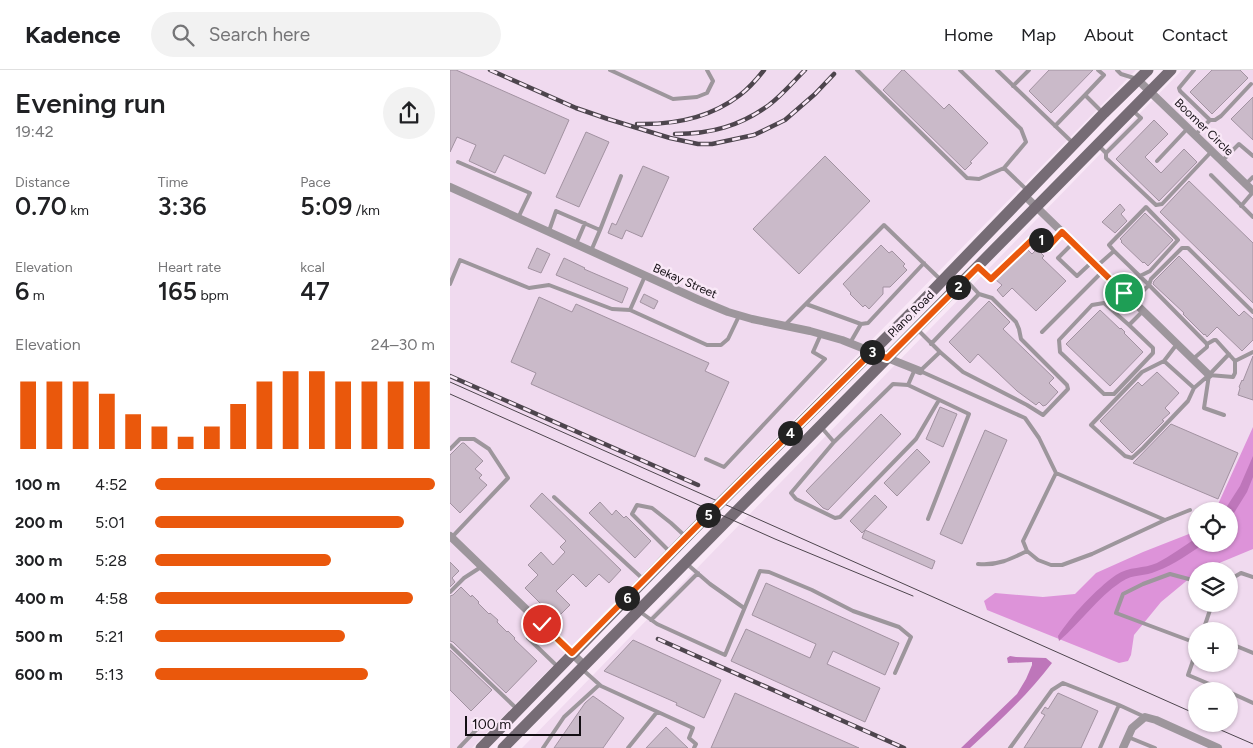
<!DOCTYPE html>
<meta charset="utf-8">
<style>
body{margin:0;font-family:Figtree,sans-serif;background:#f2f2f2;color:#202124;height:100vh;display:flex;flex-direction:column;font-size:19px;white-space:nowrap}
*{box-sizing:border-box;margin:0}
p{font-size:16px;color:#757577}
.icon{flex:none;width:28px;height:28px;fill:none;stroke:currentColor;stroke-width:2;stroke-linecap:round;stroke-linejoin:round}
.map{position:relative;flex:1;overflow:hidden}
.details{display:flex;flex-direction:column;background:#fff;width:450px}
.details>*{flex:none}
.buttons{position:absolute;left:738px;top:432px;display:grid;gap:10px}
.buttons a{display:grid;place-items:center;width:50px;height:50px;border-radius:50%;background:#fff;box-shadow:0 1px 4px #0004;font-size:25px}
.scale{position:absolute;left:15px;bottom:12px;width:116px;box-sizing:border-box;padding-left:5px;border:2px solid #130e13;border-top:0;font-size:14px;line-height:18px;white-space:nowrap;color:#130e13;-webkit-text-stroke:4px #f9e8f7;paint-order:stroke}
.pin{position:absolute;display:grid;place-items:center;width:42px;height:42px;color:#fff;margin:-21px;border:2px solid #fff;border-radius:50%;box-shadow:0 1px 5px #0007}
.km{position:absolute;width:25px;height:25px;margin:-12px;border-radius:50%;background:#222;color:#fff;font-size:14px;line-height:25px;text-align:center}
.round{display:grid;place-items:center;flex:none;width:52px;height:52px;border-radius:26px;background:#f2f2f2}
.summary{display:flex;align-items:center;justify-content:space-between;height:85px;padding:0 15px}
h1{font-size:28px;font-weight:600;line-height:38px}
.metrics{display:grid;grid-template-columns:repeat(3,1fr);gap:8px;height:85px;padding:5px 15px}
.metrics div{display:grid;align-content:center}
.metrics b{font-size:25px;font-weight:600}
.metrics small{font-size:14px;font-weight:400}
.metrics p{font-size:14px}
.chart{height:140px;padding:10px 15px}
.chart p{display:flex;justify-content:space-between}
.chart svg{width:100%;height:90px;margin-top:5px;stroke:#ea580c;stroke-width:6}
ul{padding:0 15px;list-style:none;font-size:16px}
li{display:grid;grid-template-columns:80px 60px 1fr;align-items:center;height:38px}
li i{height:12px;border-radius:6px;background:#ea580c}
header{display:flex;align-items:center;gap:30px;box-sizing:border-box;height:70px;padding:0 25px;background:#fff;border-bottom:1px solid #e0e0e0}
header strong{font-size:24px}
nav{display:flex;gap:28px;margin-inline-start:auto;font-size:18px}
.search{width:350px;height:45px;background:#f2f2f2;display:flex;align-items:center;gap:12px;box-sizing:border-box;padding:0 18px;border-radius:28px;color:#757577;font-size:19px}
main{display:flex;flex:1;min-height:0}
.map>svg:first-child{display:block}
.built{fill:#f0daef;fill-rule:evenodd}
.forest{fill:#dd93d9}
.water{fill:#be76ba}
.building{fill:#cabac9;stroke:#a292a1}
.lines{fill:none;stroke-linecap:round;stroke-linejoin:round}
.lane{stroke:#9d969c;stroke-width:4}
.street{stroke:#9d969c;stroke-width:8}
.secondary{stroke:#766c75;stroke-width:11}
.tram{stroke:#4d454d;stroke-width:1}
.rail-casing{stroke:#4d454d;stroke-width:4.5}
.rail{stroke:#f9e8f7;stroke-width:2.5;stroke-dasharray:8;stroke-linecap:butt}
.route-casing{stroke:#fff;stroke-width:10}
.route{stroke:#ea580c;stroke-width:6}
.labels{text-anchor:middle;stroke-width:5;stroke-linejoin:round;paint-order:stroke}
.street-label{font-size:12px;fill:#130e13;stroke:#f9e8f7}
</style>
<header>
<strong>Kadence</strong>
<div class="search"><svg class="icon" aria-label="search" viewBox="0 0 24 24"><circle cx="10" cy="10" r="6"/><path d="M15 15l6 6"/></svg>Search here</div>
<nav><a>Home</a><a>Map</a><a>About</a><a>Contact</a></nav>
</header>
<main>
<section class="details">
<div class="summary"><div><h1>Evening run</h1><p>19:42</p></div><a class="round"><svg class="icon" aria-label="share" viewBox="0 0 24 24"><path d="M12 15V3M7 8l5-5 5 5M5 13v7h14v-7"/></svg></a></div>
<div class="metrics">
<div><p>Distance</p><b>0.70<small> km</small></b></div>
<div><p>Time</p><b>3:36</b></div>
<div><p>Pace</p><b>5:09<small> /km</small></b></div>
</div>
<div class="metrics">
<div><p>Elevation</p><b>6<small> m</small></b></div>
<div><p>Heart rate</p><b>165<small> bpm</small></b></div>
<div><p>kcal</p><b>47</b></div>
</div>
<div class="chart"><p><span>Elevation</span>24–30 m</p>
<svg viewBox="0 0 160 44" preserveAspectRatio="none"><path d="M5 44V11M15 44V11M25 44V11M35 44V17M45 44V27M55 44V33M65 44V38M75 44V33M85 44V22M95 44V11M105 44V6M115 44V6M125 44V11M135 44V11M145 44V11M155 44V11"/></svg>
</div>
<ul>
<li><b>100 m</b>4:52<i style="width:100%"></i></li>
<li><b>200 m</b>5:01<i style="width:89%"></i></li>
<li><b>300 m</b>5:28<i style="width:63%"></i></li>
<li><b>400 m</b>4:58<i style="width:92%"></i></li>
<li><b>500 m</b>5:21<i style="width:68%"></i></li>
<li><b>600 m</b>5:13<i style="width:76%"></i></li>
</ul>
</section>
<div class="map">
<svg width="803" height="678" viewBox="0 0 803 678">
<rect width="100%" height="100%" fill="#f9e8f7"/>
<path class="built" d="M0 0H686L22 678H0Z
M732 0H803V678H72ZM746 441H779V474H746ZM746 501H779V534H746ZM746 561H779V594H746ZM746 621H779V654H746Z"/>
<path class="forest" d="M803 357V479L750 501H746V503L711 532 684 565 681 585 678 591 669 593 537 540 534 531 545 523 593 527 625 524 646 503 693 482 744 462 746 460V474H779V441H765Z"/>
<path class="water" d="M803 386V407L797 422 779 451V441H774L790 416Z
M746 468V474H754C739 483 724 495 707 501 695 507 684 503 671 512 647 528 631 552 609 571L608 566C621 546 646 519 666 505 679 496 694 499 707 493 720 486 733 477 746 468Z
M560 586 566 587 596 588 602 593C578 625 549 651 520 678H511L567 624 576 609 582 595V592L558 593 557 588Z"/>
<path class="building" d="M0 0H6L119 50 95 104 54 85 45 103 19 91 26 75 7 67 0 82Z
M452 0H454L494 39 499 34 538 73 520 92 522 93 515 100 433 20Z
M599 0H643L601 43 579 21Z
M762 0H790L798 8 762 44 740 22Z
M803 27V70L781 49Z
M704 50 718 64 695 87 711 103 734 79 747 92 709 131 666 89Z
M136 62 159 72 129 137 106 127Z
M375 86 420 131 349 204 303 159Z
M193 96 219 107 192 167 176 160 172 169 158 163 162 153 166 155Z
M739 111 803 173V233L710 142Z
M670 134 675 140 671 144 677 151 665 163 652 152Z
M695 143 723 170 698 196 694 192 693 193 671 172 672 171 670 169Z
M431 175 439 183 442 181 455 194 453 196 457 200 440 217H433V224L419 239 415 235 413 237 400 224 401 223 393 214Z
M87 178 100 184 91 203 78 198Z
M577 179 582 184 587 179 594 186 592 188 616 211 586 241 562 218 553 227 547 220 552 215 546 210 551 205H552Z
M729 186 789 246 794 241 803 249V270L792 281 767 257 757 267 755 264 754 265 733 244 734 243 703 214 704 211Z
M114 188 135 198 134 199 178 218 172 233 106 205Z
M194 224 208 231 204 239 190 232Z
M89 227 122 242 126 234 259 293 255 301 279 312 245 387 81 314 86 303 61 292Z
M539 231 560 252 553 259 604 308 599 313 608 322 596 335 593 336 589 332 586 335 567 321 528 284 520 293 499 272Z
M650 240 670 259 671 258 675 262 674 263 693 282 660 316 616 274Z
M803 286V330L788 325 790 318 789 317 792 310 793 311Z
M707 302 729 323 715 338 720 343 712 350 714 351 682 383 650 351 688 312 692 316Z
M490 337 507 344 493 377 476 369Z
M431 344 451 364 378 440 373 438 356 421Z
M721 354 788 383 768 429 683 393Z
M535 360 557 370 512 474 490 464Z
M12 373H14L33 391 25 399 32 405 29 408 37 415 10 443 0 433V385Z
M467 379 480 392 447 426 434 413Z
M92 423 171 500 159 513 149 504 136 517 123 504 106 521 120 535 106 549 75 518 88 505 78 495 91 482 103 495 115 482 110 477 116 471 80 436Z
M425 425 437 437 412 463 400 451Z
M150 432 162 445 166 440 174 448 176 446 201 471 185 488 139 443Z
M415 460 485 491 482 499 412 468Z
M0 492 9 501 2 508 5 512 0 517Z
M316 513 449 573 435 605 383 581 377 594 430 618 415 652 281 591 296 559 360 588 366 574 302 545Z
M11 517 21 527 22 525 29 532 28 533 39 544 40 543 48 550 47 552 57 562 58 561 65 568 64 569 87 591 56 623 3 572 0 571V526L3 525Z
M183 570 271 610 254 648 226 635 227 633 154 601Z
M0 580 42 620 21 641 0 620Z
M285 623 409 678H261Z
M608 623 648 641 631 678H574L595 645 591 643 595 637 598 639Z
M143 626 174 648 153 678H104L135 633Z
M216 657 238 678H196Z"/>
<g class="lines">
<path class="lane" d="M160 0 223 29 247 27 257 23 263 11 257 0
M407 0 517 108 529 109 554 98 576 72 571 59 510 0
M547 0 623 73
M648 0 654 5 635 25 653 43
M667 0 671 4 687 9
M744 0 729 18 730 21 760 50 745 65
M563 16 579 0
M760 50H765L771 46 801 14
M605 56 635 25
M649 76 656 83 691 48 682 40
M656 83V88L706 135 712 134 762 81
M707 91 738 58
M772 91 789 74 803 86
M8 92 80 123 68 148
M554 98 577 120
M761 105 803 147
M796 114 803 107
M791 136 803 122
M150 160 171 106
M99 161 106 141 150 160 141 181
M623 173 608 188 627 206 642 192
M126 174 135 153
M664 181 699 215 701 209 732 178H738L803 242
M647 196 664 181 659 175 696 137 728 170 700 201 690 206 674 223
M529 198 541 209 585 166 598 177 612 163
M0 214 10 190 79 218 99 215 162 239 180 240 257 275H271L278 269 289 246
M683 231 699 215 757 274V277L743 289
M356 234 411 254 418 253 474 193
M180 240 195 206
M679 255 654 233 642 235 609 270 610 282 654 324H664L703 283V278L679 255 693 241
M334 256 434 155 492 211
M468 260 490 282 470 301 575 348 589 368 606 403 715 450
M592 262 652 202
M400 273 411 254
M481 274 529 224 516 210
M727 274 714 291 744 318 759 305
M757 274 764 270H766L785 291
M490 282 513 302 577 335 593 345 618 319 617 315 571 269 569 259 566 252 542 228 529 224
M779 284 759 305 783 307 785 303V291L803 282
M714 291 692 302 641 355 675 386 682 388 693 378 738 331 744 318
M465 299 458 315 519 344 478 449
M759 305 754 338 774 345
M371 357 384 372 443 314 458 315
M384 372 341 423 346 429 385 448 390 447 466 369 489 330
M0 379 10 369H24L39 379 58 408 1 468
M256 389 274 397 375 289 363 282 371 264
M606 403 573 471 577 481 588 490 601 495H612L642 484 715 450 740 440
M104 427 193 509
M219 481 182 444 187 435 202 438 221 453 235 466
M237 494 260 514 294 538
M528 494C547 496 561 489 577 481
M779 510 791 503 803 507
M746 511 720 504 693 514 673 524 666 543 746 573
M0 522 14 508 31 497
M189 541 207 554 275 585 310 501 319 502 362 520 403 541 449 557 461 567 445 603
M201 550 248 503
M92 554 78 568 107 596
M753 561 762 534
M779 573 803 583
M0 575 66 638
M746 582 738 605 776 621
M132 599 151 616 243 658 239 668 246 674 244 678
M779 622 803 633
M669 635 695 647
M678 667 705 678
M9 678 27 659
M93 678 114 647 149 615
M178 678 207 642
M560 678 602 620 613 613 669 635 650 678"/>
<path class="street" d="M688 10 803 121
M0 117 249 230 278 242 302 249 360 261 392 270 470 301
M574 125 759 305
M0 466 134 595
M673 678 682 658 695 647 706 650 768 678"/>
<path class="secondary" d="M31 678 262 441 466 238 654 43 698 0
M53 678 721 0"/>
<path class="tram" d="M0 312 746 644
M0 324 325 469 463 526
M757 654 803 674"/>
<defs>
<path id="rail" d="M40 0 126 38 158 49 220 68 248 74H262L304 65 335 50 365 24 384 4
M187 54C224 55 260 48 290 25 299 18 307 9 314 0
M225 64C261 64 290 56 319 35 332 25 343 12 355 0
M0 306 248 415
M208 569 454 678"/>
</defs>
<use href="#rail" class="rail-casing"/>
<use href="#rail" class="rail"/>
</g>
<g class="lines">
<defs>
<path id="route" d="M92 554 122 583 262 441 422 282 437 288 528 197 541 209 586 166 598 177 612 162 674 223"/>
</defs>
<use href="#route" class="route-casing"/>
<use href="#route" class="route"/>
</g>
<g class="labels">
<g class="street-label">
<text transform="translate(754 57) rotate(44)" y="4">Boomer Circle</text>
<text transform="translate(235 211) rotate(24)" y="4">Bekay Street</text>
<text transform="translate(461 244) rotate(-45)" y="4">Plano Road</text>
</g>
</g>
</svg>
<div class="buttons">
<a><svg class="icon" aria-label="locate" viewBox="0 0 24 24"><circle cx="12" cy="12" r="6"/><path d="M12 2v4M12 18v4M2 12h4M18 12h4"/></svg></a>
<a><svg class="icon" aria-label="layers" viewBox="0 0 24 24"><path d="M12 4l9 5-9 5-9-5zM3 14l9 5 9-5"/></svg></a>
<a>+</a>
<a>−</a>
</div>
<div class="scale">100 m</div>
<div class="pin" style="left:674px;top:223px;background:#1e9e55"><svg class="icon" aria-label="arrive" viewBox="0 0 24 24"><path d="M6 21V4h12l-3 4 3 4H6"/></svg></div>
<div class="pin" style="left:92px;top:554px;background:#d93025"><svg class="icon" aria-label="check" viewBox="0 0 24 24"><path d="M5 12l5 5 9-10"/></svg></div>
<b class="km" style="left:591px;top:170px">1</b>
<b class="km" style="left:508px;top:217px">2</b>
<b class="km" style="left:422px;top:282px">3</b>
<b class="km" style="left:340px;top:363px">4</b>
<b class="km" style="left:258px;top:445px">5</b>
<b class="km" style="left:177px;top:528px">6</b>
</div>
</main>
